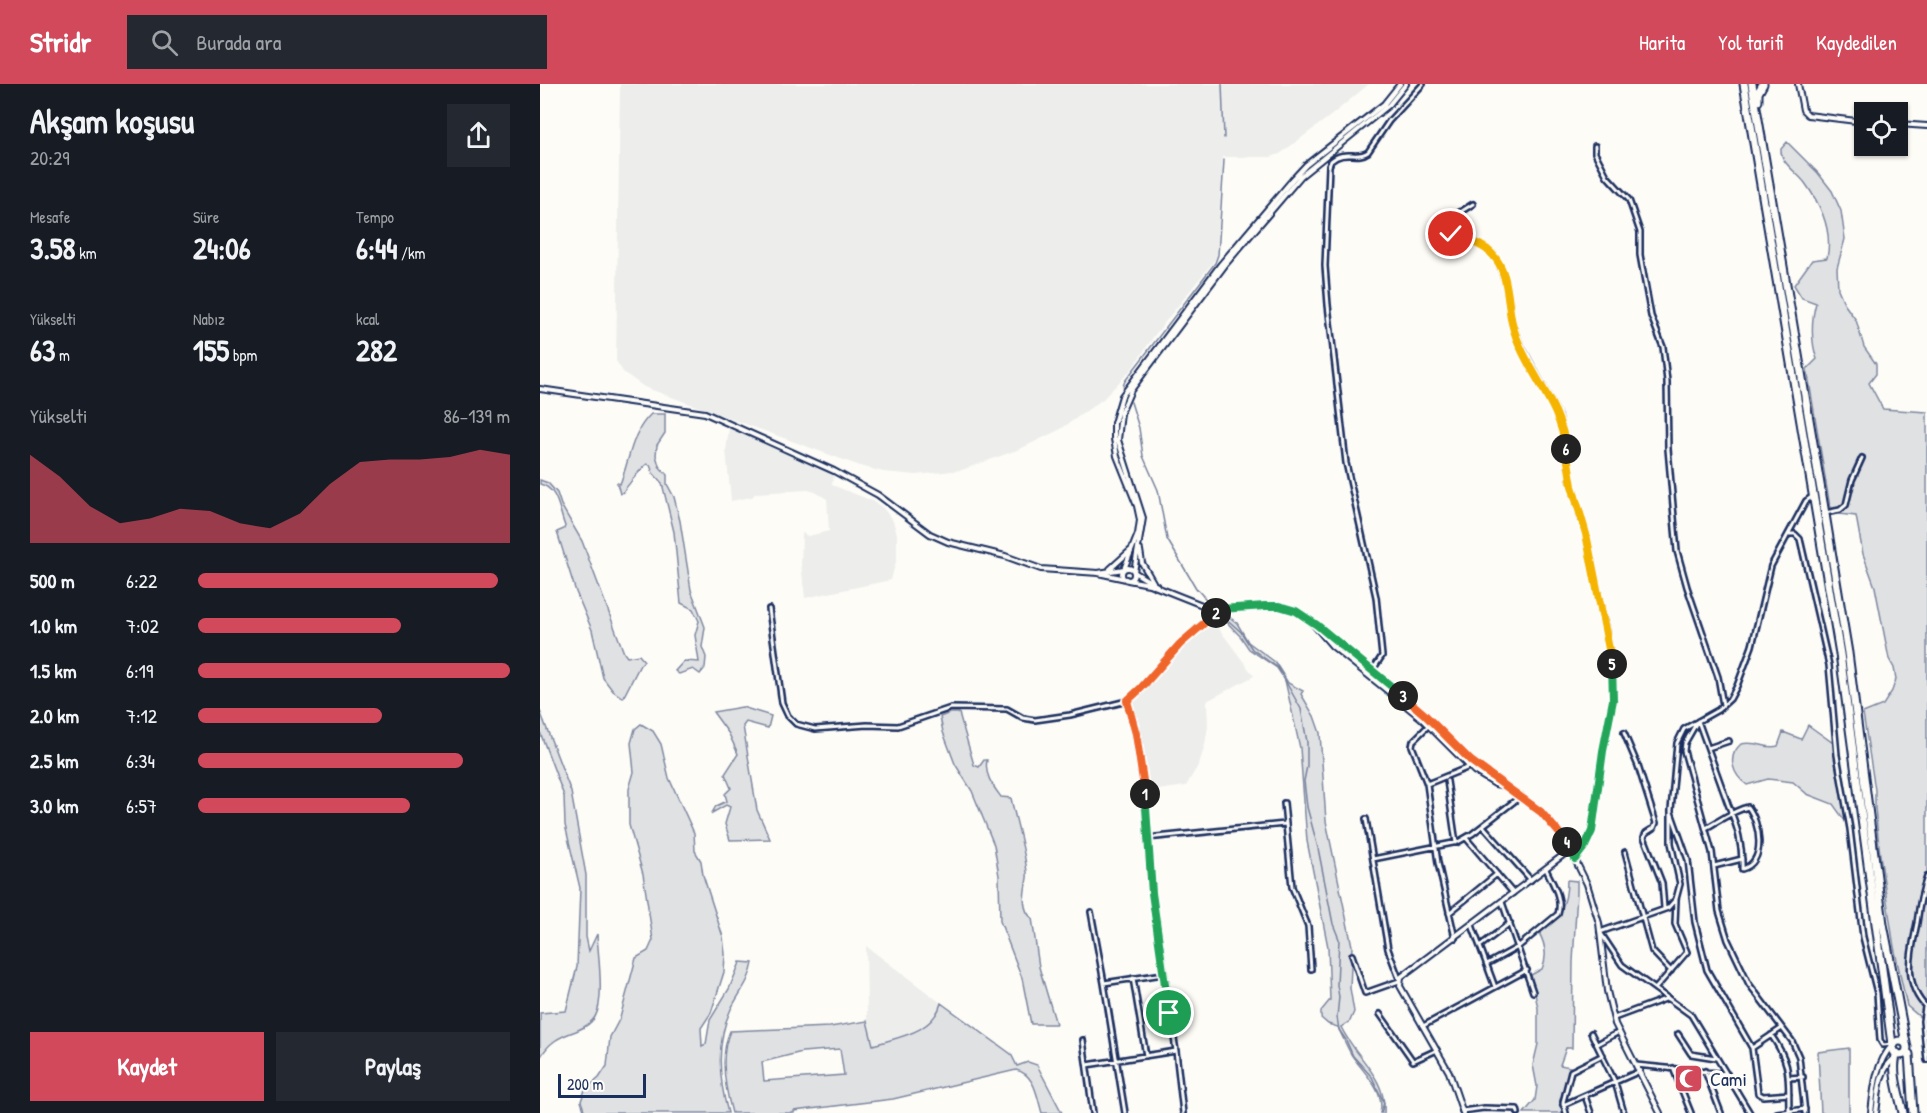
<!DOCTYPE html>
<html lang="tr">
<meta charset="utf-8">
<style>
body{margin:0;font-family:"Patrick Hand",sans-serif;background:#242831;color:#f1f3f6;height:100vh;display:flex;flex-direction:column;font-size:22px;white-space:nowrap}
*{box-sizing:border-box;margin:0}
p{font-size:20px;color:#9ea1a6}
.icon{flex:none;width:33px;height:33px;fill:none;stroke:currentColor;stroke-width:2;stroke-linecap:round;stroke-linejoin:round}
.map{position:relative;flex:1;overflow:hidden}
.drawer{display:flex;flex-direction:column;background:#171b24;width:540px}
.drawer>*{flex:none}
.fabs{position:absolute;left:1314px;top:18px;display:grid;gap:12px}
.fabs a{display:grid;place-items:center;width:54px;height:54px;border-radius:0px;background:#171b24;box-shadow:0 2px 4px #0004;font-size:30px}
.scale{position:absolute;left:18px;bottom:15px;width:88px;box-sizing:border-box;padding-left:6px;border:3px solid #1b2f5e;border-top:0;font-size:16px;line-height:21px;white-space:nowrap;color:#1b2f5e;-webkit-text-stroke:4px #fdfcf7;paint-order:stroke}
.pin{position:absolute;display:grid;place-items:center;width:51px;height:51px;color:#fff;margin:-26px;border:3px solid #fff;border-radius:50%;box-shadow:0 2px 6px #0007}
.km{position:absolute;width:30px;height:30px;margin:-15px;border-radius:50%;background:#222;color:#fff;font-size:16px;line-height:30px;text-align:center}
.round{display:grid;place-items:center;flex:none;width:63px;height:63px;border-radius:0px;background:#242831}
.summary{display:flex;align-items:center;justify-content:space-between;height:102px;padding:0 30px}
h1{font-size:33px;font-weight:800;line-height:45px}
.figures{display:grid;grid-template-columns:repeat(3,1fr);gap:9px;height:102px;padding:6px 30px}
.figures div{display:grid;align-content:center}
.figures b{font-size:30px;font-weight:800}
.figures small{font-size:16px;font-weight:400}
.figures p{font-size:16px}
.chart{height:168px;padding:12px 30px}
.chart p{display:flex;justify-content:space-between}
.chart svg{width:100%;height:108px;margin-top:6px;fill:#d1495b;opacity:.7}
.action{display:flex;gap:12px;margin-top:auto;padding:12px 30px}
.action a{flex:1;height:69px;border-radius:0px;background:#d1495b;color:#fff;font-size:24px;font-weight:800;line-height:69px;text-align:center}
.action a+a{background:#242831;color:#f1f3f6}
ul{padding:0 30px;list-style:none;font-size:20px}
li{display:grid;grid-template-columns:96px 72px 1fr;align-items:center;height:45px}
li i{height:15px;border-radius:8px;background:#d1495b}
header{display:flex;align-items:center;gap:36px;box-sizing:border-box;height:84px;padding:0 30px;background:#d1495b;color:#fff}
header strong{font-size:28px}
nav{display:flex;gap:33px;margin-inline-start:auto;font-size:21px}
.search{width:420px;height:54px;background:#242831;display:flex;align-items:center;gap:15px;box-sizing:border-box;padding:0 21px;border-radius:0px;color:#9ea1a6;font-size:22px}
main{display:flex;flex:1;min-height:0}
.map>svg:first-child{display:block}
.built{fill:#edeeec}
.green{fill:#e0e1e3;stroke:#7e88a0;stroke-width:1.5;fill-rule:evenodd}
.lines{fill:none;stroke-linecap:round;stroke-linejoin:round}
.stream{stroke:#76819c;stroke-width:1.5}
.minor-casing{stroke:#1b2f5e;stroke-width:8}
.tertiary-casing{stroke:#1b2f5e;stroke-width:8}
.trunk-casing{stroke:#1b2f5e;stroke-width:11}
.minor{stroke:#fdfcf7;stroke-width:3}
.tertiary{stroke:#fdfcf7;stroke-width:4}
.trunk{stroke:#fdfcf7;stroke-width:7}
.split-1-casing{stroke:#fff;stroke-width:12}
.split-2-casing{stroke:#fff;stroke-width:12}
.split-3-casing{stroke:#fff;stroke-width:12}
.split-4-casing{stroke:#fff;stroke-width:12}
.split-5-casing{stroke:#fff;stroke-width:12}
.split-6-casing{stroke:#fff;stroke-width:12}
.split-7-casing{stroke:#fff;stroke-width:12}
.split-1{stroke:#22a559;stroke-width:8}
.split-2{stroke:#f0652b;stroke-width:8}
.split-3{stroke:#22a559;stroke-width:8}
.split-4{stroke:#f0652b;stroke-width:8}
.split-5{stroke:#22a559;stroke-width:8}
.split-6{stroke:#f5b400;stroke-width:8}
.split-7{stroke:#f5b400;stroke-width:8}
.labels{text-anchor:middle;stroke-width:6;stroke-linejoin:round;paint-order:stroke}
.poi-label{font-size:20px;fill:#1b2f5e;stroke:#fdfcf7;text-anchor:start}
</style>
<header>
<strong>Stridr</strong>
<div class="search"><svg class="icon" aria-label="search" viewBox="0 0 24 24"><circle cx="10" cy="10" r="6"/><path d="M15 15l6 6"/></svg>Burada ara</div>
<nav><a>Harita</a><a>Yol tarifi</a><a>Kaydedilen</a></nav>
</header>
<main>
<section class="drawer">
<div class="summary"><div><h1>Akşam koşusu</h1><p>20:29</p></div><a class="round"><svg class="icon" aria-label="share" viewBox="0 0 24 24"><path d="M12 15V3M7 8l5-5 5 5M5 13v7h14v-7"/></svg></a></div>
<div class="figures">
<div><p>Mesafe</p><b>3.58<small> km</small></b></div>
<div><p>Süre</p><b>24:06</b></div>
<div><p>Tempo</p><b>6:44<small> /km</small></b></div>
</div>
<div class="figures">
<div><p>Yükselti</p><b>63<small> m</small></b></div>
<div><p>Nabız</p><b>155<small> bpm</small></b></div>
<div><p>kcal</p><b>282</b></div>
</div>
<div class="chart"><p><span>Yükselti</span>86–139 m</p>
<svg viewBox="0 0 160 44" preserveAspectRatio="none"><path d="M0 44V8L10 17L20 29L30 36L40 34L50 30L60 31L70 36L80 38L90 32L100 20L110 11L120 10L130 10L140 9L150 6L160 8V44z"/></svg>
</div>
<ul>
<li><b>500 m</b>6:22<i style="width:96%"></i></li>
<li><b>1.0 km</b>7:02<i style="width:65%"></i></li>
<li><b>1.5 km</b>6:19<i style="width:100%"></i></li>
<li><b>2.0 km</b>7:12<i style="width:59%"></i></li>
<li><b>2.5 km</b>6:34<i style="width:85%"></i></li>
<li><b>3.0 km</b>6:57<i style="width:68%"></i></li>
</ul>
<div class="action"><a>Kaydet</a><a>Paylaş</a></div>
</section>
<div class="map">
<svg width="1387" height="1029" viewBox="0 0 1387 1029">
<rect width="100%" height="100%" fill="#fdfcf7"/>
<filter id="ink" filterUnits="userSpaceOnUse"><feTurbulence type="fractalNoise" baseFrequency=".0167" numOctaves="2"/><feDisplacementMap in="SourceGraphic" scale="12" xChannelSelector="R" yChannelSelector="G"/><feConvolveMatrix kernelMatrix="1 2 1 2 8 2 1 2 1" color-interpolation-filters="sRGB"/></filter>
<g filter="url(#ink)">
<path class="built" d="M80 0H829L793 30 740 70 731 73H683L677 173 614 252 591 286 563 315 521 345 480 365 422 386 376 391 343 388 320 382 104 303 83 288 76 277Z
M189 343 278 383 294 392 292 401 333 417 343 424 353 437 357 450V474L351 496 265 514 261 480 262 449 268 452 289 447 287 415 275 408 268 406 216 409 212 413 191 417 186 367Z
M671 534 714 592 667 617 668 642 665 661 659 680 646 702 598 709 597 674 585 624 586 617 626 575Z
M326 862 401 919 397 930 390 939 378 947 332 961 327 937Z"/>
<path class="green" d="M1247 58 1278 89 1292 107 1301 127 1305 155 1297 184 1298 205 1305 221 1316 236 1324 263 1336 280V290L1329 299 1343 325 1387 328V979L1382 935 1367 922 1354 863 1340 771 1335 724V706L1323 629 1343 621 1352 607 1356 595 1354 584 1349 575 1335 503 1323 470 1316 432 1291 429 1267 285 1277 275C1271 259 1271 236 1276 219L1262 214 1254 201 1272 176 1287 174C1293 147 1281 121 1265 99 1257 88 1240 79 1241 65Z
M111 330H125V349L117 361 116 371 119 382 127 391V400L134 413 140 437 151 506 165 543 162 563 166 573 165 584 160 590 153 585 139 590 135 587 144 577 159 578 155 551 159 537 153 525 141 519 134 448 122 399 113 389 110 381 107 380C103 382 85 405 83 408L80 410 77 399 80 400C90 375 91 349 111 330Z
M0 396 8 399 17 409 21 421 42 457 84 569 87 573 99 571 104 577 100 581 83 614 73 607 63 594 52 546 36 508 17 448 24 445 25 442C19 427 18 404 0 400Z
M683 528 697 539 708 558 735 578 748 599 763 607 761 610 774 632 780 649 786 737 812 862 810 904 814 928 810 937 801 943C815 973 847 993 844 1029H840C846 1007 822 987 811 970 806 961 802 952 798 943L788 940 781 934V927L790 916 788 863 767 757 760 664 745 596 737 584 709 565 701 553 679 530Z
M202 623 231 632 228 644 206 638 203 642 217 726 230 755 190 756 185 740 190 723 186 721 172 729 176 722 187 717 185 710 191 704 185 690 198 670 189 650 173 628Z
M0 627 31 708 46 791V853L49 867 57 850C58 871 65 916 55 933 51 940 43 944 36 947 19 953 9 958 0 974V929L26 927 37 883 40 804 25 741 24 712 0 648Z
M410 629H419L434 681 439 683 444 676H447C444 691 453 702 461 713L471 714C474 730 489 781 487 794 485 806 480 825 492 834L499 883 516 940H491L482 894 460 837 459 792 454 761 432 707 415 680 403 648 400 633Z
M101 640 113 647 121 660 129 694 154 749 155 767 161 777 163 791 183 853 185 870 184 888 171 929 161 944 162 962 166 960 170 936 189 905 199 881 200 878 213 879C210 897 199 909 191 925 176 957 179 996 188 1029H45L41 1017 45 1006 59 994 67 982 70 953 80 934 96 874 108 867 113 856 103 790 89 741V705L94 688 91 659 95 645Z
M1268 641 1293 659 1306 732 1305 737 1293 720 1267 710 1253 698 1228 695 1207 701C1193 691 1186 673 1201 660 1218 656 1226 666 1238 662L1243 648 1261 655Z
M1027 796 1037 797V808L1033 878 1032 964H1026L1020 981 1030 983 1022 1014 1025 1029H984L995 1016 997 1002 993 981 998 960V924L991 891 1002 885C1008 872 1005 859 998 847 1019 830 1027 825 1027 796Z
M401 919 471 970 477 982 488 978 497 981 522 1029H502C497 1013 495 990 476 986L353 1015 254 1027V1029H192C185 1004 179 972 190 947L290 943 327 937 333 961C358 953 393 949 401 919ZM300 965 304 991 224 997 222 978 262 968Z
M1309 964V1029H1281L1278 968Z"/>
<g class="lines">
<path class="stream" d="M682 0 684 54
M583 302 585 297 675 179 678 171 684 76
M591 318 599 344 603 372 618 406 627 455 656 504 670 520
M681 530 701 548 712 565 738 584 761 625 767 658V682L764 697 767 723 778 764 793 840 799 855 797 901 799 913 797 933 799 946 806 956 813 972 832 993 844 1019 841 1029"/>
<defs>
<path id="minor" d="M1055 62V69L1067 92 1089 116 1100 148V171L1111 232 1123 263 1127 297 1128 365 1137 467 1147 503 1178 593 1183 621
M933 120 917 130 910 149 944 163 953 170 959 180 966 200 972 240 980 260 1019 333 1032 402 1046 450 1073 584V616L1063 667 1052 747 1045 762 1035 775
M1285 429 1300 426 1306 421 1312 396 1322 374
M1250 450H1255L1260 455 1289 581 1297 671 1310 745 1323 853 1337 909 1340 956 1343 961 1352 960
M229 525 242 619 248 632 256 640 275 645 327 641 358 642 411 624 467 625 483 634 495 636 530 631 587 617 601 605 640 560 680 526
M832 587 842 572 836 513 806 379 788 221 785 182 789 82 791 77C805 65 817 76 828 68L849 37 883 0
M587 617 596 650 604 704 612 809 636 967
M1158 637 1188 720C1197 742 1203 761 1202 785 1227 778 1220 739 1208 723 1194 726 1179 737 1166 744
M1157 638 1145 659 1144 667 1172 768 1179 827 1188 856 1209 900 1252 957 1259 973 1265 1029
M888 642 873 657 872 662 887 700 898 779 915 854
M1084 649 1098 682 1116 739 1114 744 1106 749 1104 753 1122 799 1124 824
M1168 664 1189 657
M907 697 916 759
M887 700 929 683
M744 719 752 803 768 842 771 885
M1131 728 1148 776 1155 838 1167 886 1212 964 1218 1009 1223 1012 1249 1010
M826 735 848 865 860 897
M943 742 991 796
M607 754 745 740
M926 754 973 809
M1085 768 1112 867 1131 887
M833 775 918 758 932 750 981 712
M1174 782 1202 775
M1387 793C1381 809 1379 823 1377 839 1371 869 1362 899 1387 924
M962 818 993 908
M551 828 564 899
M909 829 957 790
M932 841 955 903
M940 862 970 839
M812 871 825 909 859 897
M947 880 978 863 1018 830C1023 814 1012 799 1006 785
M593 894 606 972
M1115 905 1147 868 1135 840 1136 816
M1385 923 1383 937 1387 976
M840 930 873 977 897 966
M1074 934 1128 914
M883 942 987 886
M1051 949 1075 998 1084 1029
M1138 950 1151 970 1176 974
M1231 951C1252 981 1248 992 1249 1026
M543 956 553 1029
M1057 960 1079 948
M1212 964 1242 944
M547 981 636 967 643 1029
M1096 981 1187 990
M1133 984 1151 1029
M1165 987 1181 1029
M1248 994 1263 993
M1045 1012 1051 1029
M1023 1021 1100 987
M922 1027 944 1024 977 1025 978 1029
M585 1029 564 899 623 890
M1026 1029 1023 1018 1031 987 1063 971
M1210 1029 1151 931 1082 881 1060 848 1128 824 1136 815 1140 800 1131 759V726L1137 659 1144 645 1178 626 1190 615 1197 602 1212 562 1231 482 1266 417 1273 412
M1237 1029 1265 1025"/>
<path id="tertiary" d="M1258 0 1263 26 1268 31 1324 38
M1358 40 1387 42
M0 305 165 329 294 387 338 411 390 450 408 458 465 472 501 485 558 489 586 495
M600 466 602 479 613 498
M582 490a6 6 0 1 1 12 0a6 6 0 1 1-12 0Z
M570 485 591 466
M558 489 584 485 598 450 600 436 597 422 577 372 574 355V339L582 312 681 180 753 95 766 81 844 20 860 0
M588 496 609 500 667 523 681 525 739 522 756 527 777 541 884 630 931 677 1001 728 1027 759 1047 800 1059 839 1067 907 1075 940 1120 1029
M617 502 594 488 603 434 578 356 581 329 591 306 685 181 761 92 849 21 866 0
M774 541 792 562 881 634 934 687 955 700 966 702
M923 1029 909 988 860 902 861 893 1030 766
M1331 1029C1334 1004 1335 981 1352 961
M1336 1029C1339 1010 1338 986 1355 974"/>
<path id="trunk" d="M1204 0 1300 570 1352 960 1354 961
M1212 0 1281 406 1308 569 1343 840 1366 959
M1218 17V9L1223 0
M1353 964a7 7 0 1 1 14 0a7 7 0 1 1-14 0Z
M1366 968 1369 970 1373 1029
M1357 969C1350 985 1360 1013 1363 1029"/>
</defs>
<use href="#minor" class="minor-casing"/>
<use href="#tertiary" class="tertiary-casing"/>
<use href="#trunk" class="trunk-casing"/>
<use href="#minor" class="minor"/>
<use href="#tertiary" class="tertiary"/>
<use href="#trunk" class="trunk"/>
</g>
</g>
<g class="lines" filter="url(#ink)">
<defs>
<path id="split-1" d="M605 710 612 809 629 929"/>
<path id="split-2" d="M605 710 596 650 587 617 601 604 640 560 676 529"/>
<path id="split-3" d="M676 529 681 525 725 522H739L756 527 777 541 863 612"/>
<path id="split-4" d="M863 612 884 630 931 677 1001 728 1027 758"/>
<path id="split-5" d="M1027 758 1035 775 1045 762 1052 747 1063 667 1073 616 1072 580"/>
<path id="split-6" d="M1026 365 1032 402 1046 450 1072 580"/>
<path id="split-7" d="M911 150C925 157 941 158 952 170 969 187 967 217 972 239 983 285 1020 316 1026 365"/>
</defs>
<use href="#split-1" class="split-1-casing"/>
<use href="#split-2" class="split-2-casing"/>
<use href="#split-3" class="split-3-casing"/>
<use href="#split-4" class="split-4-casing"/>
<use href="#split-5" class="split-5-casing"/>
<use href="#split-6" class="split-6-casing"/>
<use href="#split-7" class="split-7-casing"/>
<use href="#split-1" class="split-1"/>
<use href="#split-2" class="split-2"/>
<use href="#split-3" class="split-3"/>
<use href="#split-4" class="split-4"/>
<use href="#split-5" class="split-5"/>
<use href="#split-6" class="split-6"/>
<use href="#split-7" class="split-7"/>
</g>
<defs>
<symbol id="mosque-square" viewBox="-11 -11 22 22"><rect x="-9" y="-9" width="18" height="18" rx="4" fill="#d1495b" stroke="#fdfcf7"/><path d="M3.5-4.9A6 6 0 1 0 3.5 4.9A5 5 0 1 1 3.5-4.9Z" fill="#fff"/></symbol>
</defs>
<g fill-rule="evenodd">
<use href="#mosque-square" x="1132" y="978" width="33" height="33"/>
</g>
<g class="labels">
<g class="poi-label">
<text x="1170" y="1002">Cami</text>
</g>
</g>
</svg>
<div class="fabs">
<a><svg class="icon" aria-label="locate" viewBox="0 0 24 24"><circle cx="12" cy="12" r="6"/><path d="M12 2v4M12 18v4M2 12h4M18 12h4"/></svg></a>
</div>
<div class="scale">200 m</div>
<div class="pin" style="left:629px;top:929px;background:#1e9e55"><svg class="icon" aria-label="arrive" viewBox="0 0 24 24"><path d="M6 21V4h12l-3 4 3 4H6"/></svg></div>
<div class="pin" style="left:911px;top:150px;background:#d93025"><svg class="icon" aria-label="check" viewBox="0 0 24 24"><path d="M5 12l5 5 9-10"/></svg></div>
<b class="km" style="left:605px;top:710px">1</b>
<b class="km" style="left:676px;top:529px">2</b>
<b class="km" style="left:863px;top:612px">3</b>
<b class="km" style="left:1027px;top:758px">4</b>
<b class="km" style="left:1072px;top:580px">5</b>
<b class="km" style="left:1026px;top:365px">6</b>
</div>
</main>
